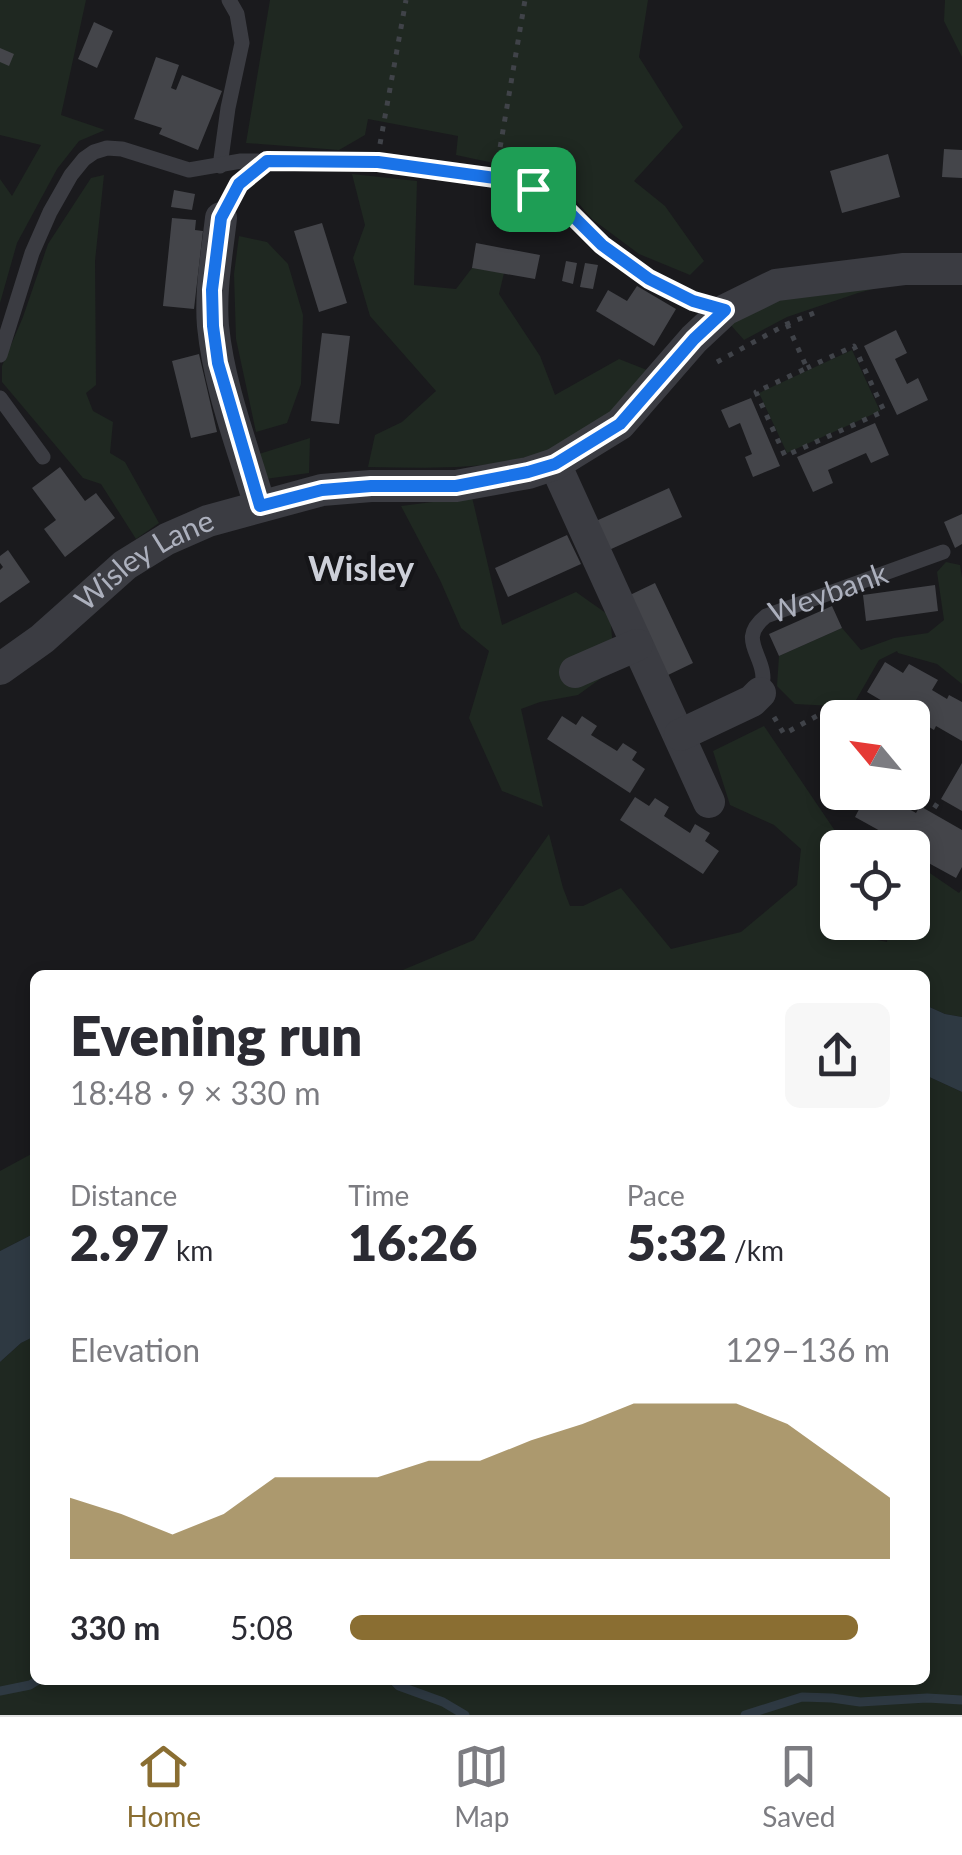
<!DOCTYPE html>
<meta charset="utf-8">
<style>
body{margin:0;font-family:Lato,sans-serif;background:#f7f7f7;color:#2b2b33;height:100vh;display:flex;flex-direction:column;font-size:38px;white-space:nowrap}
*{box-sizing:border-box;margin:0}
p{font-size:32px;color:#7c7c81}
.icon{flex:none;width:55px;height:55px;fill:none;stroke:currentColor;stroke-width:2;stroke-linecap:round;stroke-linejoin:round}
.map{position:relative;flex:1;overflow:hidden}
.side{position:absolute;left:30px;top:970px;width:900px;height:715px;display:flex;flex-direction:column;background:#fff;border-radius:15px;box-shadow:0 5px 15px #0003}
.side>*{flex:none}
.needle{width:65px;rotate:299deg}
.tools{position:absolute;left:820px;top:700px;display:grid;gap:20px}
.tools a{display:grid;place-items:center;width:110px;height:110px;border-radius:15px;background:#fff;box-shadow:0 5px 15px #0003;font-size:50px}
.pin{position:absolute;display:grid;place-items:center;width:85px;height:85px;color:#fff;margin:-42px;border-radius:20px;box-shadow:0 5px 15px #0006}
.round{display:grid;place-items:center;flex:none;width:105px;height:105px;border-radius:15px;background:#f7f7f7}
.headline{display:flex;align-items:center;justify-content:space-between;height:170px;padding:0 40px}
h1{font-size:55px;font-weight:800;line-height:75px}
.metrics{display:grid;grid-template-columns:repeat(3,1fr);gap:15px;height:170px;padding:10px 40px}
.metrics div{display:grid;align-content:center}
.metrics b{font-size:50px;font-weight:800}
.metrics small{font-size:28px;font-weight:400}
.metrics p{font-size:28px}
.chart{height:280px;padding:20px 40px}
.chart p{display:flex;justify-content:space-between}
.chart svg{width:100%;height:180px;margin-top:10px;fill:#8a6e32;opacity:.7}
ul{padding:0 40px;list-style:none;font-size:32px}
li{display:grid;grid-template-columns:160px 120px 1fr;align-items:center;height:75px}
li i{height:25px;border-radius:12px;background:#8a6e32}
.tab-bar{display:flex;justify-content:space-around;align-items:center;height:140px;border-top:2px solid #e1e1e2;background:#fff;font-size:28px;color:#7c7c81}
.tab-bar a{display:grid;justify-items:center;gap:5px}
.tab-bar .on{color:#8a6e32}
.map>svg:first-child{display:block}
.green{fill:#1f2821}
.water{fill:#2e3942}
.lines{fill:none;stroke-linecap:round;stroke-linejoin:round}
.stream{stroke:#2e3942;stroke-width:9}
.building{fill:#44454a}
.path{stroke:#404349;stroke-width:5;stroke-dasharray:5 8;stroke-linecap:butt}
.lane{stroke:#3b3c42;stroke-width:15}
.street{stroke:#3b3c42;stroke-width:32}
.route-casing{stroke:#fff;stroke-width:20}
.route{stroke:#1a73e8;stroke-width:12}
.labels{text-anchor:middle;stroke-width:8;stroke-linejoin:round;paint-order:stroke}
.street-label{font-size:30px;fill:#acb0bd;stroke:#151518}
.quarter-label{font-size:35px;font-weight:bold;fill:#cdd0d9;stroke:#151518}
</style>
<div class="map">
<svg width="962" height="1715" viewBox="0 0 962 1715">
<rect width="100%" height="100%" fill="#1a1a1d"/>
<path class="green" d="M0 0H86L61 115 105 130 79 141 57 169 17 243 0 303V179L12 196 41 145 0 135Z
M270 0H648L639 57 683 127 634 181 665 206 704 261 690 275 639 254 592 219 555 176 456 155 458 136 368 119 365 135 339 150 246 143Z
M945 0H962V57L944 21Z
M352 174 417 181 414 285 456 289 472 268 504 273 499 294 540 356 555 395 619 359 652 372C633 390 615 411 594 425 526 474 448 468 368 467L375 435 402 422 436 391 370 316 353 258 365 225Z
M104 175 95 261 96 385 86 393 93 411 113 422 110 453 125 462 159 523 136 539 101 484 83 478 2 382V366L23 317 48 244 91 178Z
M239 236 267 242 288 264 303 315 301 384 287 423 256 432 236 339 234 274Z
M911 279 858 293 787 317 744 340 729 323 766 302Z
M852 350 880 411 787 453 759 393Z
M310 438 309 473 265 479 259 454Z
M472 497 502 625 576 592 610 616 615 668 578 695 540 702 521 709 543 807 502 791 469 718 489 651 461 628 440 580 401 506Z
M946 562 960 565 962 578V684L937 664 898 653 897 651 879 660 852 707 795 704 777 686 779 656 842 628 861 650 894 638 928 633 944 620 937 572Z
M764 726 846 847 838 848V922L854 923 859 936 887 942 888 923 912 922 913 866 918 865 959 893 962 889V1017L945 1014 925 1005V975H391L474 940 549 834 563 888 570 906H583L621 888 671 949 741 932 797 885 801 849 774 825 730 805 713 751Z
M925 1075 962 1092V1715H0V1362L21 1343 35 1336V1680H925Z
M35 1152V1233L0 1251V1171Z"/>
<path class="water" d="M925 1005 945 1014 962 1017V1092L925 1075Z
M35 1233V1336L21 1343 0 1362V1251Z"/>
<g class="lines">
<path class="stream" d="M393 1680 399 1686 443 1702 465 1715
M0 1691 30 1685 38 1680
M745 1715 802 1697 832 1698 860 1702 927 1698 962 1700"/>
</g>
<path class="building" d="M94 22 113 31 97 68 78 59Z
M0 48 14 54 9 66 0 62Z
M156 57 179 65 171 88 176 90 182 75 222 91 198 150 159 134 162 128 134 119Z
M944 149 962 150V178L942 177Z
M888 154 900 197 842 213 830 171Z
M174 190 195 194 192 210 171 207Z
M172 218 196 220 195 230 203 231 194 309 163 306Z
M322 223 347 303 319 312 294 231Z
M476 243 540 255 535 279 472 268Z
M566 261 577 263 573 284 562 281Z
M585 263 598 265 593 289 580 287Z
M637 286 676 309 654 346 596 311 608 290 627 301Z
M896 330 907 353 895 359 907 384 918 378 928 400 897 415 864 346Z
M322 333 350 336 339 424 311 421Z
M199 354 217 432 191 438 172 361Z
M751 398 780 466 753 477 745 457 752 454 740 423 729 428 721 410Z
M875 423 889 455 871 463 866 453 828 470 833 483 813 492 797 457Z
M60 467 85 501 96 493 115 518 65 557 44 529 56 520 32 488Z
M669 488 682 517 609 550 596 521Z
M962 514V544L955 548 944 522Z
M567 535 581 564 508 597 495 568Z
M8 550 30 582 0 603V570L3 567 0 563V556Z
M655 583 693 663 668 675 630 595Z
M935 585 938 611 866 621 863 595Z
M832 606 842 628 779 656 769 634Z
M885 662 903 673 909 664 938 680 932 690 947 699 949 695 962 702V741L936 726 934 730 916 719 912 725V718H888L878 712 884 702 867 692Z
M562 716 576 725 582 716 597 726 591 735 617 751 623 743 637 752 632 760 645 769 630 793 547 739Z
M962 763V811L941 799Z
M868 792H879L916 813 920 806 962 830V867L956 878 912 854V848H901L898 846 900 842 855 817Z
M635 797 649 806 655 798 669 807 664 816 690 833 695 824 710 833 705 841 719 851 703 874 620 820Z"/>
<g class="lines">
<path class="path" d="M380 144 406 0
M498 160 525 0
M787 324 807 368 756 392 785 456 884 411 854 346 807 368
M717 362 787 324 814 313
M774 717 784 734 824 712 868 718
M912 790 942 810"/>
<g class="lane">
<path d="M220 166 228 108 242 43 237 14 229 0"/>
<path d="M0 355 32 253 50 212 71 175 84 159 94 152 107 148 122 149 189 170 241 161 378 162 495 178 533 189 563 206 602 245 649 279 693 301 725 310"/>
<path d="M0 398 43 457"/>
<path id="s1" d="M760 693C774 658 732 643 766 616L943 552"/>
</g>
<g class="street">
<path d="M221 218C217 254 210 290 213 326 219 387 243 448 260 506"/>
<path d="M555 464 709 802"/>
<path id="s2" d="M0 669 42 639 125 565 167 539 208 521 322 490 371 486H456L528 473 555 464 620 424 694 339 725 310 776 285 904 269H962"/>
<path d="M575 672 637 645"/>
<path d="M680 735 752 701 760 693"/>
</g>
</g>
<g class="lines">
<defs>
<path id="route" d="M267 161 378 162 495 178 533 189 563 206 602 245 649 279 693 301 725 310 694 339 620 424 555 464 528 472 456 486H371L322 490 260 506 218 363 213 326 212 290 221 218 239 184Z"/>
</defs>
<use href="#route" class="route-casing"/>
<use href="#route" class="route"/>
</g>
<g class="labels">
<g class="street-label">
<text dy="10" stroke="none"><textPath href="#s2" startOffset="182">Wisley Lane</textPath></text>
<text dy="10" stroke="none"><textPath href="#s1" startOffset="150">Weybank</textPath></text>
</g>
<g class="quarter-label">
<text x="361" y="581">Wisley</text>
</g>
</g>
</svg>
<div class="tools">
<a><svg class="needle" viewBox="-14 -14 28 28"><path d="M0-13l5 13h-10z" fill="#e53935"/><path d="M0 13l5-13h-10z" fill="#7c7c81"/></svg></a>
<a><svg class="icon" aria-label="locate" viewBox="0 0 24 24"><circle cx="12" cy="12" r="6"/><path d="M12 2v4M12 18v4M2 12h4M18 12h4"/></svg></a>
</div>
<div class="pin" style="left:533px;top:189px;background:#1e9e55"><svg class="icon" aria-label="arrive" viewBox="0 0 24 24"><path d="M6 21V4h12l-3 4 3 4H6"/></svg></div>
<section class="side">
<div class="headline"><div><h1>Evening run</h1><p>18:48 · 9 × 330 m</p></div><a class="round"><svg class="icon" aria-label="share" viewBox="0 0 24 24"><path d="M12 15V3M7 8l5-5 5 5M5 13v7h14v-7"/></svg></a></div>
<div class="metrics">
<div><p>Distance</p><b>2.97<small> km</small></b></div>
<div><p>Time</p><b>16:26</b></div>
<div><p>Pace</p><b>5:32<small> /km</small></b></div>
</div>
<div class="chart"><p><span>Elevation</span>129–136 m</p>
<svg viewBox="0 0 160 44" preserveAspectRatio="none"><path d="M0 44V29L10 33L20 38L30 33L40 24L50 24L60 24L70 20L80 20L90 15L100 11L110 6L120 6L130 6L140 11L150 20L160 29V44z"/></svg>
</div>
<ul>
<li><b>330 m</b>5:08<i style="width:94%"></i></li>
</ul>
</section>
</div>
<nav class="tab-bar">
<a class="on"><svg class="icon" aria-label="home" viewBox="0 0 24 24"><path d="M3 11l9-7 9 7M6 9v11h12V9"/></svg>Home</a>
<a><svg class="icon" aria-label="map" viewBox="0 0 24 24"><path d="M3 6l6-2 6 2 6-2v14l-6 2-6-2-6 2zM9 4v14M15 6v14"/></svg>Map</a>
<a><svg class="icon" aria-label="saved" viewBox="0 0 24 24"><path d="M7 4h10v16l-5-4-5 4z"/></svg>Saved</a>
</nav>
